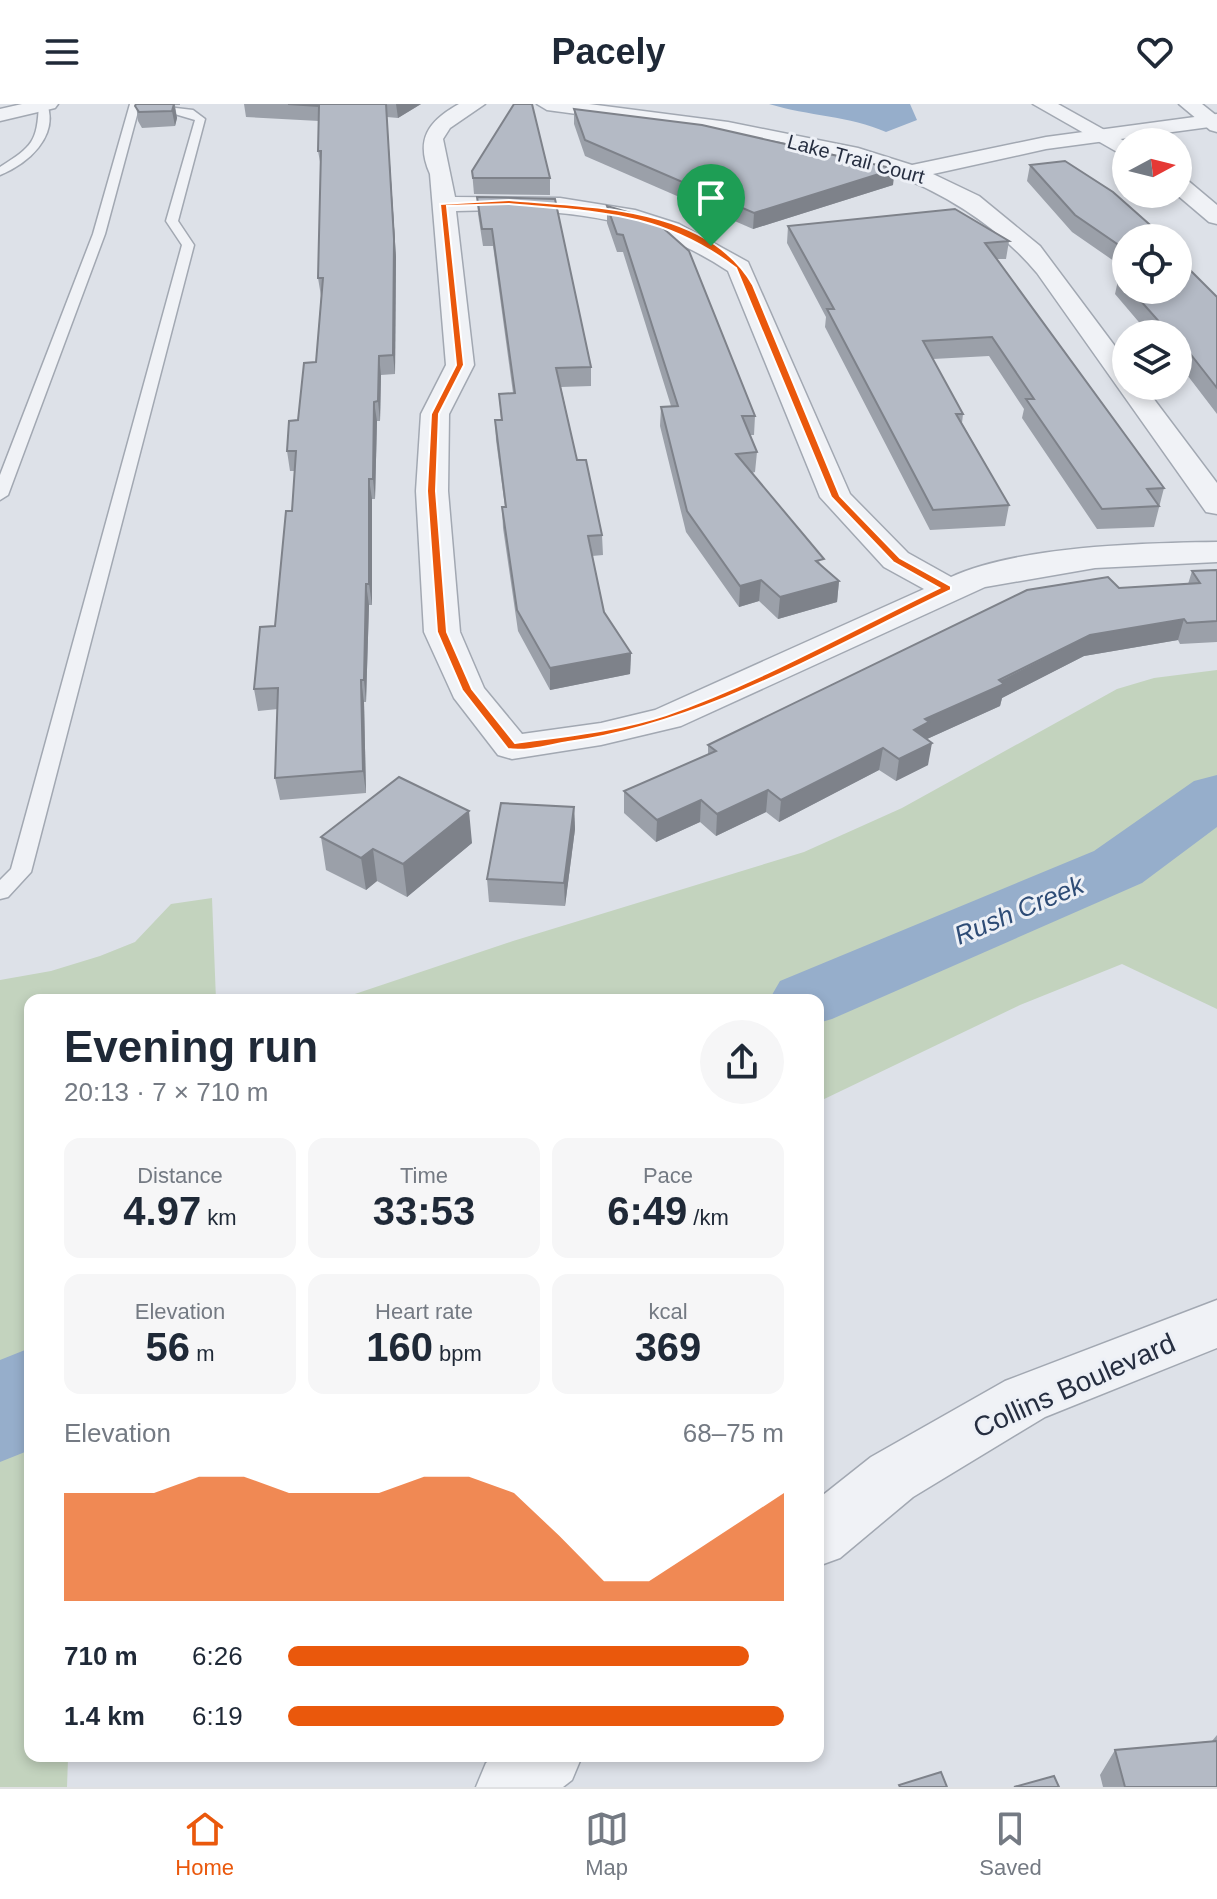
<!DOCTYPE html>
<meta charset="utf-8">
<style>
:root{--surface:#fff;--page:#f6f6f7;--text:#1f2937;--muted:#747a83;--line:#e0e1e3;--accent:#ea580c}
body{margin:0;font-family:Helvetica,sans-serif;background:var(--page);color:var(--text);height:100vh;display:flex;flex-direction:column;font-size:30px;white-space:nowrap}
*{box-sizing:border-box;margin:0}
p{font-size:26px;color:var(--muted)}
.icon{flex:none;width:44px;height:44px;fill:none;stroke:currentColor;stroke-width:2;stroke-linecap:round;stroke-linejoin:round}
.map{position:relative;flex:1;overflow:hidden}
.panel{position:absolute;left:24px;top:890px;width:800px;height:768px;display:flex;flex-direction:column;background:var(--surface);border-radius:16px;box-shadow:0 4px 12px #0003}
.panel>*{flex:none}
.needle{width:52px;rotate:83deg}
.buttons{position:absolute;left:1112px;top:24px;display:grid;gap:16px}
.buttons a{display:grid;place-items:center;width:80px;height:80px;border-radius:50%;background:var(--surface);box-shadow:0 4px 12px #0003;font-size:40px}
.pin{position:absolute;display:grid;place-items:center;width:68px;height:68px;color:#fff;margin:-82px -34px;border-radius:50% 50% 50% 0;rotate:-45deg;box-shadow:0 0 8px #0007}
.pin .icon{rotate:45deg}
.round{display:grid;place-items:center;flex:none;width:84px;height:84px;border-radius:42px;background:var(--page)}
.summary{display:flex;align-items:center;justify-content:space-between;height:136px;padding:0 40px}
h1{font-size:44px;font-weight:600;line-height:60px}
.figures{display:grid;grid-template-columns:repeat(3,1fr);gap:12px;height:136px;padding:8px 40px}
.figures div{display:grid;align-content:center;border-radius:16px;background:var(--page);text-align:center}
.figures b{font-size:40px;font-weight:600}
.figures small{font-size:22px;font-weight:400}
.figures p{font-size:22px}
.chart{height:224px;padding:16px 40px}
.chart p{display:flex;justify-content:space-between}
.chart svg{width:100%;height:144px;margin-top:8px;fill:var(--accent);opacity:.7}
ul{padding:0 40px;list-style:none;font-size:26px}
li{display:grid;grid-template-columns:128px 96px 1fr;align-items:center;height:60px}
li i{height:20px;border-radius:10px;background:var(--accent)}
header{display:flex;justify-content:space-between;align-items:center;height:104px;padding:0 40px;background:var(--surface);font-size:36px;font-weight:600}
.tab-bar{display:flex;justify-content:space-around;align-items:center;height:112px;border-top:2px solid var(--line);background:var(--surface);font-size:22px;color:var(--muted)}
.tab-bar a{display:grid;justify-items:center;gap:4px}
.tab-bar .current{color:var(--accent)}
.map>svg:first-child{display:block}
.green{fill:#c3d3be}
.water{fill:#96aecb}
.lines{fill:none;stroke-linecap:round;stroke-linejoin:round}
.river{fill:#96aecb;fill-rule:evenodd}
.service-casing{stroke:#a2a8b2;stroke-width:3}
.minor-casing{stroke:#a2a8b2;stroke-width:3}
.tertiary-casing{stroke:#a2a8b2;stroke-width:3}
.service{fill:#f0f2f6;fill-rule:evenodd}
.minor{fill:#f0f2f6;fill-rule:evenodd}
.tertiary{fill:#f0f2f6;fill-rule:evenodd}
.wall{fill:#9ba0a9}
.shaded-wall{fill:#7e828a}
.building{fill:#b4bac5;stroke:#7e828a;stroke-width:2}
.route{fill:#ea580c;stroke:#fff;stroke-width:2;fill-rule:evenodd}
.labels{text-anchor:middle;stroke-width:6;stroke-linejoin:round;paint-order:stroke}
.far-street-label{font-size:20px;fill:#262e40;stroke:#edf0f6}
.water-label{font-size:26px;font-style:italic;fill:#2e4c76;stroke:#edf0f6}
.near-street-label{font-size:28px;fill:#262e40;stroke:#edf0f6}
</style>
<header><svg class="icon" aria-label="menu" viewBox="0 0 24 24"><path d="M4 6h16M4 12h16M4 18h16"/></svg>Pacely<svg class="icon" aria-label="heart" viewBox="0 0 24 24"><path d="M12 20l-8-8c-3-5 5-10 8-4 3-6 11-1 8 4z"/></svg></header>
<div class="map">
<svg width="1217" height="1683" viewBox="0 0 1217 1683">
<rect width="100%" height="100%" fill="#dde1e8"/>
<!-- green -->
<g class="green">
<path d="M1217,566V905L1122,860L1020,901L818,998V896H337L513,837L804,748L902,704L1117,585L1154,574Z"/>
<path d="M212,794L216,896H30V1465L27,1478L30,1652H67L68,1655L67,1683H0V876L51,867L100,852L135,838L171,800Z"/>
</g>
<!-- water -->
<path class="water" d="M769,0H910L917,16L886,28C850,12 808,12 769,0Z"/>
<g class="lines">
<!-- river -->
<g class="river">
<path d="M1217,671V723L1142,779L832,915L818,919V896H769L780,877L1094,747L1194,677Z"/>
<path d="M30,1244V1346L0,1358V1256Z"/>
</g>
<!-- service casing -->
<g class="service-casing">
<g id="service">
<path d="M39,0H47C59,32 28,60 0,71V63C33,42 37,38 39,0Z"/>
<path d="M130,0H140L105,130L8,391L0,396V371L93,130Z"/>
<path d="M141,0L193,6L205,15L178,117L194,141L31,768L8,793L0,795V776L11,765L182,141L166,117L195,16Z"/>
</g>
</g>
<!-- minor casing -->
<g class="minor-casing">
<g id="minor">
<path d="M22,0H58L55,4L0,17V5Z"/>
<path d="M459,0H485L450,24L443,35L455,93L560,94L635,106L679,120L748,158L850,390L908,449L951,473C1019,442 1142,439 1217,438V458L1095,464L985,483L681,622L601,641L512,655L498,651L454,594L424,528L416,387L421,310L446,261L430,70C415,36 428,17 459,0ZM456,107C559,104 640,109 728,167L820,393L884,463L924,485L655,606L601,619L522,630L484,584L460,528L448,387L449,310L474,261Z"/>
<path d="M537,0H589L728,18L858,44L912,61L1046,33L1217,10V22L1046,45L933,70L979,92L1040,142L1126,257V282H1144L1217,379V410L1206,408L1037,169C920,30 714,30 547,6Z"/>
</g>
</g>
<!-- tertiary casing -->
<g class="tertiary-casing">
<g id="tertiary">
<path d="M1033,0H1058L1126,38V53Z"/>
<path d="M1179,0H1202L1217,12V28L1210,26Z"/>
<path d="M1178,73L1186,75L1217,101V120L1209,118L1176,90Z"/>
<path d="M1217,1196V1244L1045,1313L913,1393L840,1454L818,1462V1395L871,1353L1005,1277Z"/>
<path d="M495,1652H582L572,1676L563,1683H476L486,1659Z"/>
</g>
</g>
<!-- service -->
<use href="#service" class="service"/>
<!-- minor -->
<use href="#minor" class="minor"/>
<!-- tertiary -->
<use href="#tertiary" class="tertiary"/>
</g>
<!-- wall -->
<g class="wall">
<path d="M136,0H180V1H175L177,14L175,22L142,24L138,17Z"/>
<path d="M244,0H421L398,14L387,13L396,153L395,270L381,271L380,317H377L375,395H372V501H369L366,598H364L366,689L280,696L275,674L278,605L258,607L254,585L275,522L292,407L295,367H290L287,347L298,316L316,258L321,192L318,174L321,63L318,47L319,17L246,13Z"/>
<path d="M574,5L893,81L753,125L585,52L574,20Z"/>
<path d="M1030,61L1157,127L1156,132L1126,134V186H1178L1217,193V310L1178,259V230H1149L1115,190L1119,172L1124,164L1072,128L1027,77Z"/>
<path d="M472,67L550,74V91L474,90Z"/>
<path d="M477,93L591,263V282L561,283L577,356L602,431L603,451L592,452L604,508L631,549L630,570L550,586L518,527L503,424L502,403H505L496,336L495,316H501L499,290L513,289L493,142H483L478,110Z"/>
<path d="M607,102L755,312L754,331H750L757,348L755,368L752,369L823,463L839,477L837,498L778,515L759,497L739,503L686,428L660,322L661,303L671,302L623,148H617L607,119Z"/>
<path d="M788,122L1009,137L1006,155H997L1164,384L1154,423L1097,425L1022,314L1024,305L989,252L933,255L963,310L962,319L1009,401L1005,422L930,426L825,223L826,213L787,139Z"/>
<path d="M1217,466V538L1180,540L1178,536L1084,552L1002,594L1000,602L927,635L928,661L896,677L879,666L779,718L766,708L716,732L700,718L656,738L624,709V687L708,651V641L1119,484L1188,480L1192,467Z"/>
<path d="M574,703L575,725L565,802L489,798L487,775Z"/>
<path d="M321,733L472,739L407,793L377,777L366,786L326,766Z"/>
<path d="M1217,1631V1683H1103L1100,1671L1115,1646L1212,1637Z"/>
</g>
<!-- shaded-wall -->
<g class="shaded-wall">
<path d="M174,0L177,14L175,22L172,7Z"/>
<path d="M386,0L396,153L395,270L393,251Z"/>
<path d="M396,0H421L398,14Z"/>
<path d="M895,65L893,81L753,125L754,109Z"/>
<path d="M379,252L381,271L380,317L378,297Z"/>
<path d="M374,298L377,317L375,395L373,375Z"/>
<path d="M369,375L372,395V501L369,480Z"/>
<path d="M761,476L759,497L739,503L740,482Z"/>
<path d="M839,477L837,498L778,515L780,493Z"/>
<path d="M366,480L369,501L366,598L364,576Z"/>
<path d="M1184,515L1178,536L1084,552L1002,594L1000,602L927,635L914,626L925,615L1090,531Z"/>
<path d="M631,549L630,570L550,586V564Z"/>
<path d="M361,576L364,598L366,689L363,667Z"/>
<path d="M932,639L928,661L896,677L899,655Z"/>
<path d="M883,644L879,666L779,718L781,696Z"/>
<path d="M768,686L766,708L716,732L717,710Z"/>
<path d="M701,696L700,718L656,738L657,716Z"/>
<path d="M574,703L575,725L565,802L564,779Z"/>
<path d="M469,707L472,739L407,793L403,760Z"/>
<path d="M373,745L377,777L366,786L361,754Z"/>
</g>
<!-- building -->
<g class="building">
<path d="M136,0H174L172,7L139,8L135,2Z"/>
<path d="M288,0H386L394,135L393,251L379,252L378,297L374,298L373,375H369V480H366L364,576H361L363,667L275,674L278,584L254,585L260,523L275,522L286,407H292L296,347H287L289,317L298,316L304,259L316,258L323,174H318L321,47H318L319,2Z"/>
<path d="M514,0H532L550,74H473L472,67Z"/>
<path d="M574,5L702,21L895,65L754,109L585,36Z"/>
<path d="M1065,57L1113,88L1157,127H1151L1158,134H1126V146L1075,111L1030,61Z"/>
<path d="M477,93L555,95L591,263L556,264L577,356H586L602,431L588,432L604,508L631,549L550,564L517,506L502,403H506L495,316H502L499,290L515,289L492,125H482Z"/>
<path d="M607,102L654,116L689,147L755,312H742L757,348L736,350L824,455L816,457L839,477L780,493L761,476L740,482L687,407L661,303L678,302L623,131L617,130Z"/>
<path d="M955,105L1009,137L985,139L1164,384L1147,385L1159,402L1102,405L1026,295H1034L992,233L923,237L963,310H956L1009,401L933,406L827,205H834L788,122Z"/>
<path d="M1178,154L1217,193V284L1181,238H1178V230H1170L1131,186H1178Z"/>
<path d="M1126,160V180L1119,172Z"/>
<path d="M1217,466V517L1187,519L1184,515L1090,531L999,576L1004,580L925,615L929,618L914,626L932,639L899,655L883,644L781,696L768,686L717,710L701,696L657,716L624,687L716,647L708,641L1027,486L1108,473L1119,484L1200,479L1192,467Z"/>
<path d="M399,673L469,707L403,760L373,745L361,754L321,733Z"/>
<path d="M501,699L574,703L564,779L487,775Z"/>
<path d="M1217,1637V1683H1125L1115,1646Z"/>
<path d="M941,1668L947,1683H900L899,1681Z"/>
<path d="M1054,1672L1059,1683H1014Z"/>
</g>
<!-- route -->
<path class="route" d="M509,96C589,103 708,102 753,181L840,392L900,454L951,482V486C827,545 705,619 568,638C550,641 527,648 508,645L462,586L437,528L427,387L431,310L456,261L440,100ZM509,100C598,108 662,108 736,164L831,393L893,458L939,484C850,527 760,578 666,611C618,627 565,632 515,639L472,585L447,528L436,387L439,310L464,261L447,102Z"/>
<g class="labels">
<!-- far-street labels -->
<g class="far-street-label">
<text transform="translate(856 55) rotate(15)" y="7">Lake Trail Court</text>
</g>
<!-- water labels -->
<g class="water-label">
<text transform="translate(1019 806) rotate(-23)" y="9">Rush Creek</text>
</g>
<!-- near-street labels -->
<g class="near-street-label">
<text transform="translate(1074 1281) rotate(-24)" y="10">Collins Boulevard</text>
</g>
</g>
</svg>
<div class="buttons">
<a><svg class="needle" viewBox="-14 -14 28 28"><path d="M0-13l5 13h-10z" fill="#e53935"/><path d="M0 13l5-13h-10z" fill="#747a83"/></svg></a>
<a><svg class="icon" aria-label="locate" viewBox="0 0 24 24"><circle cx="12" cy="12" r="6"/><path d="M12 2v4M12 18v4M2 12h4M18 12h4"/></svg></a>
<a><svg class="icon" aria-label="layers" viewBox="0 0 24 24"><path d="M12 4l9 5-9 5-9-5zM3 14l9 5 9-5"/></svg></a>
</div>
<div class="pin" style="left:711px;top:142px;background:#1e9e55"><svg class="icon" aria-label="arrive" viewBox="0 0 24 24"><path d="M6 21V4h12l-3 4 3 4H6"/></svg></div>
<section class="panel">
<div class="summary"><div><h1>Evening run</h1><p>20:13 · 7 × 710 m</p></div><a class="round"><svg class="icon" aria-label="share" viewBox="0 0 24 24"><path d="M12 15V3M7 8l5-5 5 5M5 13v7h14v-7"/></svg></a></div>
<div class="figures">
<div><p>Distance</p><b>4.97<small> km</small></b></div>
<div><p>Time</p><b>33:53</b></div>
<div><p>Pace</p><b>6:49<small> /km</small></b></div>
</div>
<div class="figures">
<div><p>Elevation</p><b>56<small> m</small></b></div>
<div><p>Heart rate</p><b>160<small> bpm</small></b></div>
<div><p>kcal</p><b>369</b></div>
</div>
<div class="chart"><p><span>Elevation</span>68–75 m</p>
<svg viewBox="0 0 160 44" preserveAspectRatio="none"><path d="M0 44V11L10 11L20 11L30 6L40 6L50 11L60 11L70 11L80 6L90 6L100 11L110 24L120 38L130 38L140 29L150 20L160 11V44z"/></svg>
</div>
<ul>
<li><b>710 m</b>6:26<i style="width:93%"></i></li>
<li><b>1.4 km</b>6:19<i style="width:100%"></i></li>
</ul>
</section>
</div>
<nav class="tab-bar">
<a class="current"><svg class="icon" aria-label="home" viewBox="0 0 24 24"><path d="M3 11l9-7 9 7M6 9v11h12V9"/></svg>Home</a>
<a><svg class="icon" aria-label="map" viewBox="0 0 24 24"><path d="M3 6l6-2 6 2 6-2v14l-6 2-6-2-6 2zM9 4v14M15 6v14"/></svg>Map</a>
<a><svg class="icon" aria-label="saved" viewBox="0 0 24 24"><path d="M7 4h10v16l-5-4-5 4z"/></svg>Saved</a>
</nav>
